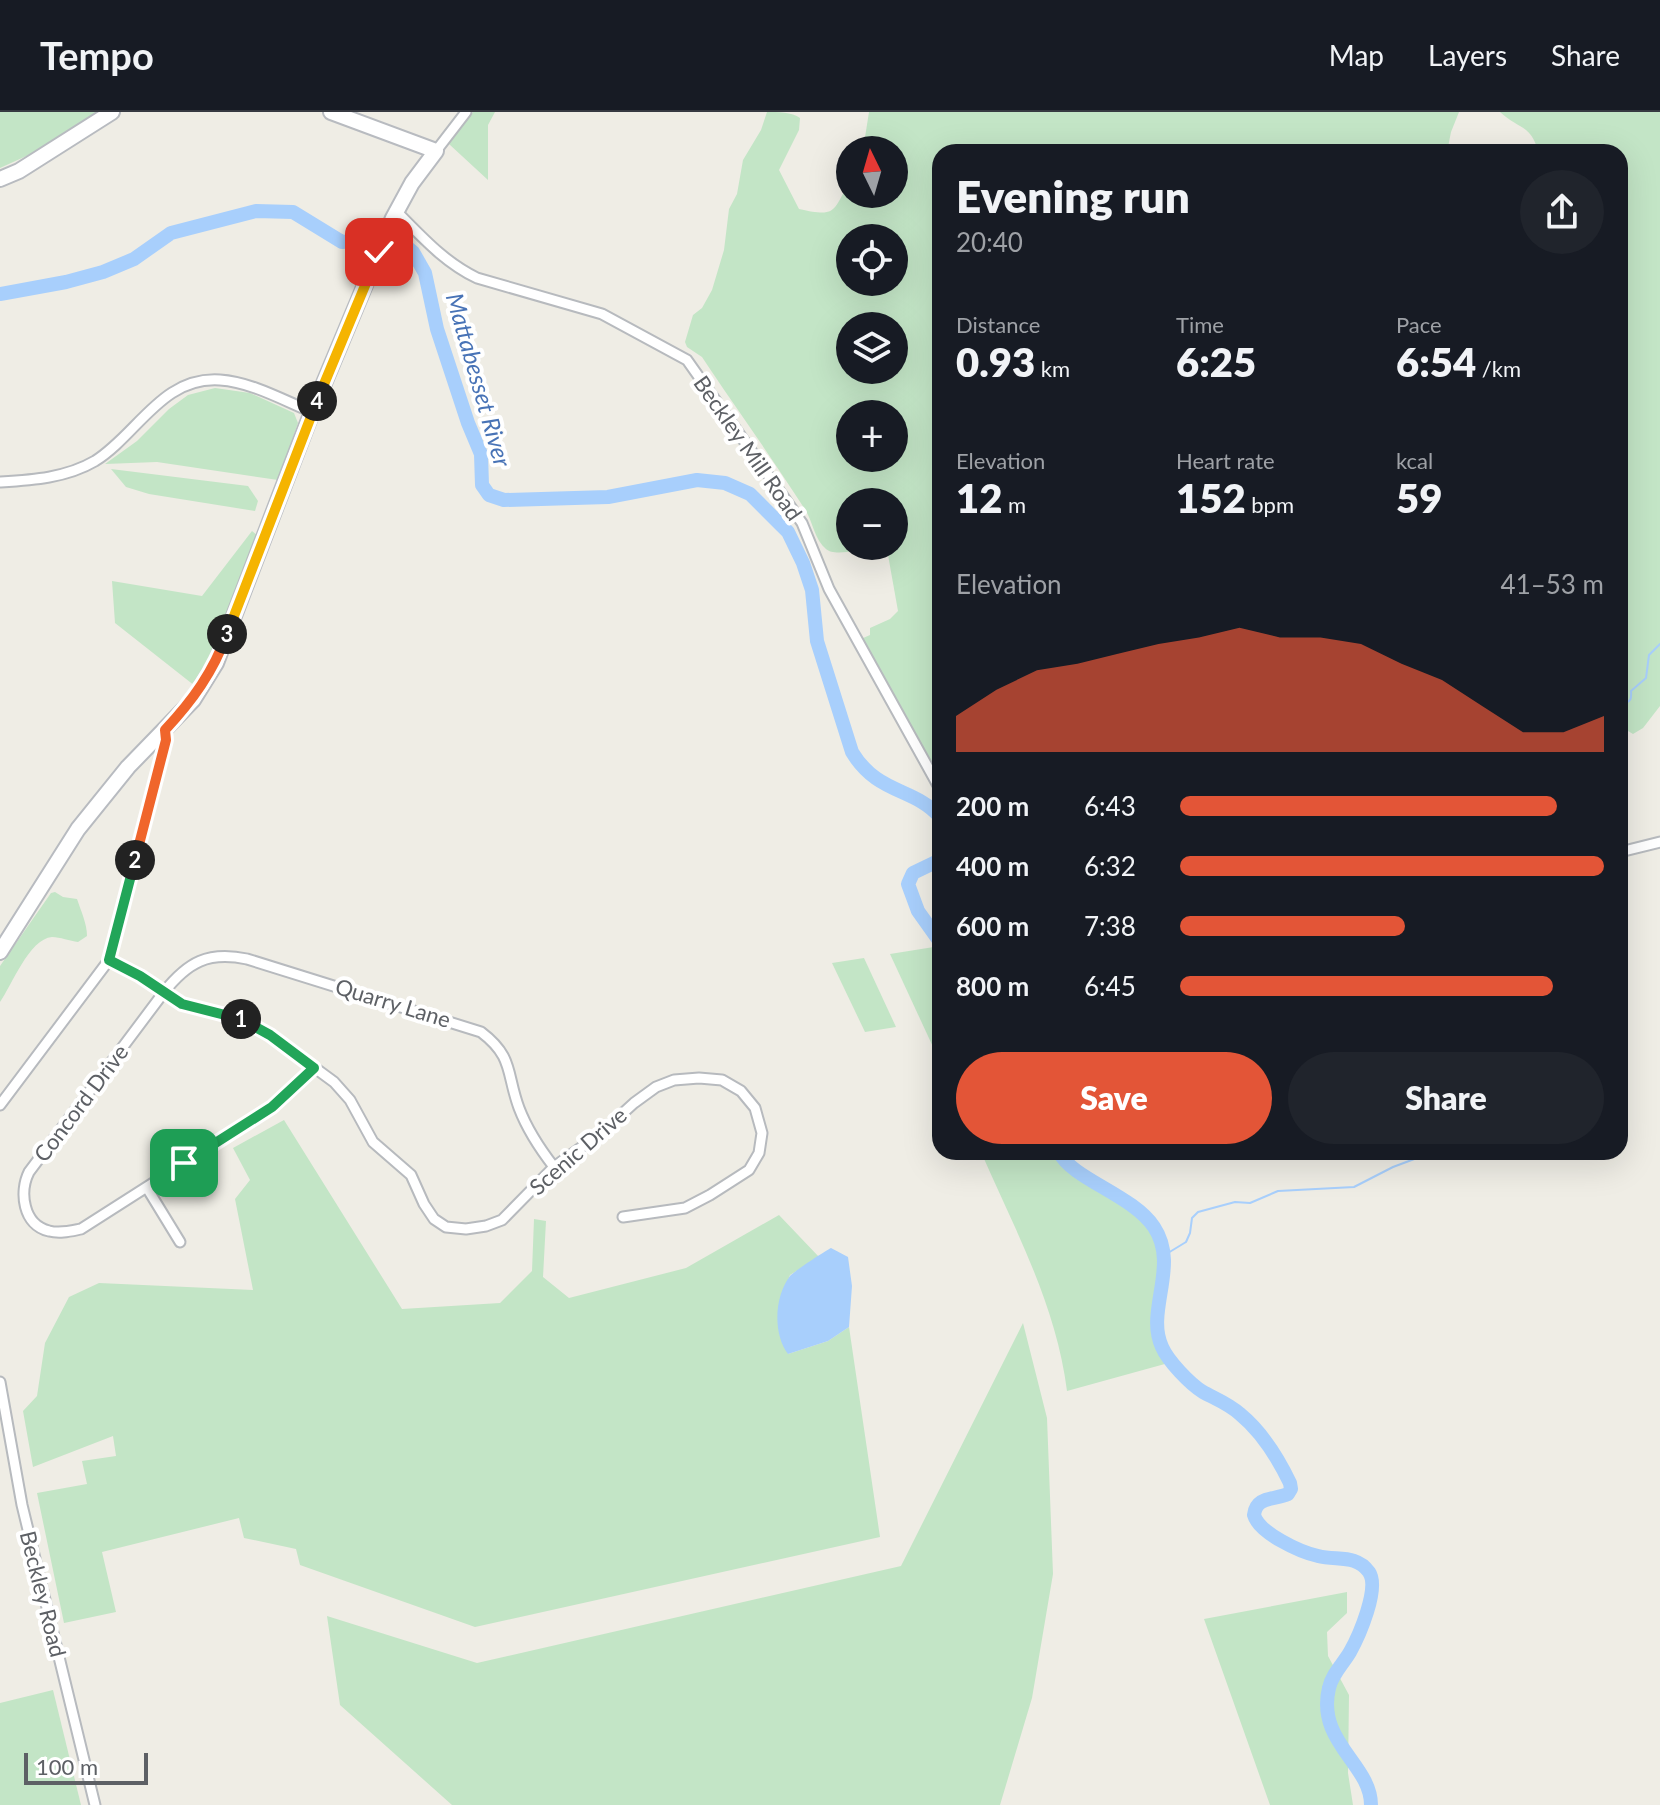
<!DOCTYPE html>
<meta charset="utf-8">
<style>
:root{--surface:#171b24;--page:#20242c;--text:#f1f3f6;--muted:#9ea1a6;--line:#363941;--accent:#e35537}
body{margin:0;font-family:Lato,sans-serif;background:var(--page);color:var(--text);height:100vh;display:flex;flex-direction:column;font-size:30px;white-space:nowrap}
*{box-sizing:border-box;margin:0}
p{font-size:26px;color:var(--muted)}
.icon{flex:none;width:44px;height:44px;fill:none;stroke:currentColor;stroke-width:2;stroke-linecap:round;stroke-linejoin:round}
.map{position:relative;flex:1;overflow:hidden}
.sheet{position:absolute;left:932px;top:32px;width:696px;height:1016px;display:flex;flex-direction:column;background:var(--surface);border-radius:24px;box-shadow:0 8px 32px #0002}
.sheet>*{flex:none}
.needle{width:52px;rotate:355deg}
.fabs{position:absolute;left:836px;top:24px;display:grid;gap:16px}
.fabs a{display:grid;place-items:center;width:72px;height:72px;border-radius:50%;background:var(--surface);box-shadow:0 8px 32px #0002;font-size:40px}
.scale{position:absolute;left:24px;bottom:20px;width:124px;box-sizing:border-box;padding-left:8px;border:4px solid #5d6065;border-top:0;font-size:22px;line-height:28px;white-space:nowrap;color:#5d6065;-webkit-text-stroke:6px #fff;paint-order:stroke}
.pin{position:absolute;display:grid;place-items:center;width:68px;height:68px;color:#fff;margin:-34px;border-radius:16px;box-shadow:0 4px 12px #0006}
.km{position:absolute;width:40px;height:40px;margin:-20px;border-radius:50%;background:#222;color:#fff;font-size:22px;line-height:40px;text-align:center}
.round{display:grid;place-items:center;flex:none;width:84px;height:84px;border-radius:42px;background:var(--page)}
.summary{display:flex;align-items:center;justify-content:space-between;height:136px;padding:0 24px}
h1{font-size:44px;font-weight:800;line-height:60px}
.stats{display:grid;grid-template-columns:repeat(3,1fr);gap:12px;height:136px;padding:8px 24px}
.stats div{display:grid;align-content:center}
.stats b{font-size:40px;font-weight:800}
.stats small{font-size:22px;font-weight:400}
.stats p{font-size:22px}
.chart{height:224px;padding:16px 24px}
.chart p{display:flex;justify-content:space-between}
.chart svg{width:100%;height:144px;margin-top:8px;fill:var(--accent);opacity:.7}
.primary-button{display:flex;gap:16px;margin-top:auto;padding:16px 24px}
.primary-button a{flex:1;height:92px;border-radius:48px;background:var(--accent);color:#fff;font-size:32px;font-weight:800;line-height:92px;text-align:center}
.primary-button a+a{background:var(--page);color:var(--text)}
ul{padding:0 24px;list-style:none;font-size:26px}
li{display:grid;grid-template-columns:128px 96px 1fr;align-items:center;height:60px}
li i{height:20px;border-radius:10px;background:var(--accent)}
header{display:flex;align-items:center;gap:48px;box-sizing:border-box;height:112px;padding:0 40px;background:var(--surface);border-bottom:2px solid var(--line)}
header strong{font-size:38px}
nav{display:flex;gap:44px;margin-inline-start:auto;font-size:28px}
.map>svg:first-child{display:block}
.green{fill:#c3e5c6;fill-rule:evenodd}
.water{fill:#a8cffc}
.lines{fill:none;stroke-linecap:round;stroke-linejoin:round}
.stream{stroke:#a8cffc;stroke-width:2}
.river{stroke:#a8cffc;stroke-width:14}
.street-casing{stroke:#b7babe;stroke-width:13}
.secondary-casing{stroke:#b8bbc0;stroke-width:18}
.street{stroke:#fff;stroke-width:9}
.secondary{stroke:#fff;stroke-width:14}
.split-1-casing{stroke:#fff;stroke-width:16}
.split-2-casing{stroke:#fff;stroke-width:16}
.split-3-casing{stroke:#fff;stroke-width:16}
.split-4-casing{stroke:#fff;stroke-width:16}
.split-5-casing{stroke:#fff;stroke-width:16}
.split-1{stroke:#22a559;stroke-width:10}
.split-2{stroke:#22a559;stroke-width:10}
.split-3{stroke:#f0652b;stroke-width:10}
.split-4{stroke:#f5b400;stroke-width:10}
.split-5{stroke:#f5b400;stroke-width:10}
.labels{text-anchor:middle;stroke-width:8;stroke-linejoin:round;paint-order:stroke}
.street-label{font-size:22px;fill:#5d6065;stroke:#fff}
.water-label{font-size:24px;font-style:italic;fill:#4873b6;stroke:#fff}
</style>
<header>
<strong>Tempo</strong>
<nav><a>Map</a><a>Layers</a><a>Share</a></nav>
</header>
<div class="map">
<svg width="1660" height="1693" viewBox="0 0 1660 1693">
<rect width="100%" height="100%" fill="#efede5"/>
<!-- green -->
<g class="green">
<path d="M0,0H96L44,36L0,56Z"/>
<path d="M473,0H495L488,13V68L449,32Z"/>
<path d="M767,0C778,0 792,0 800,6L799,18L779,58L799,97C839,106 832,98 850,70V82H894V38H863L869,0H1459L1451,20L1447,40H940V667L861,527L870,523V516L890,507L898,499L888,443L881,434H894V390H850V434H867C859,439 833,444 826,437C815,428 813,411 806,399C776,352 743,306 712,260L702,245L687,235L685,230L693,203L702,196L712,178L724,138L729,97L737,82L743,48L761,18ZM850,126H894V170H850ZM850,214H894V258H850ZM850,302H894V346H850Z"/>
<path d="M1500,0H1660V594L1643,616L1633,622L1623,616L1620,607V40H1538C1532,13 1518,17 1500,0Z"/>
<path d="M215,276L250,281L294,301L298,311L278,368L157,350L105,352L137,329L169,297L188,283Z"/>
<path d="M111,357L248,374L258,389L255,399L149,382L126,375Z"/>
<path d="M252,419L258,424L208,549L195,574L115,511L112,469L202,484Z"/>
<path d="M55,780L63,785L77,787C81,799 87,812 87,824L78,830C70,829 60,825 52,825C29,827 12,873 0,890V854L51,781Z"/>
<path d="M940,834V950L890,842Z"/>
<path d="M864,846L896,915L865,920L832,851Z"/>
<path d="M284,1008L402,1197L500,1191L532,1159L534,1107L546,1109L543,1165L569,1186L686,1156L779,1103L819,1145L790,1163L780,1189L788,1242L828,1229L849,1215L880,1425L475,1515L300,1453L296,1437L244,1426L239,1406L102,1440L116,1500L64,1511L37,1381L87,1372L82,1349L116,1344L113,1324L33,1355L23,1299L37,1284L45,1231L69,1185L99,1171L253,1178L235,1087L250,1068L233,1036Z"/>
<path d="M981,1040H1059C1073,1070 1139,1083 1157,1120C1178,1163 1140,1213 1172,1250L1067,1279C1056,1192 1015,1118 981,1040Z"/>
<path d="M1023,1211L1047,1306L1053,1462L1032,1586L1000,1693H452L340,1593L327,1504L477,1551L901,1454Z"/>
<path d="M1347,1480V1501L1327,1520L1328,1544L1349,1583L1348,1661L1353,1693H1270L1204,1507Z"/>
<path d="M53,1578L81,1693H0V1591Z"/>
</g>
<!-- water -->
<path class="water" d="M831,1136L848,1145L852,1174L849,1215L828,1229L788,1242C773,1222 774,1185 790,1164C793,1160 825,1139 831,1136Z"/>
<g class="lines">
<!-- stream -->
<g class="stream">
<path d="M1620,595C1628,588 1632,592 1631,579L1646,566L1649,543L1660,532"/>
<path d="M1163,1144L1186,1130L1190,1121L1192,1106L1198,1100L1235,1090L1250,1091L1278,1079L1354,1075L1393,1055L1433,1040"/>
</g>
<!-- river -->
<g class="river">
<path d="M0,182L66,170L103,160L134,147L171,121L256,99L293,100L342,130L382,127L400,129L413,140L425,161L437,217L468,311L481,342L482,373L489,383L504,388L608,385L697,368L725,371L750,382L788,420L803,451L812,478L817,529L852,640C878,683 914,675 940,705"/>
<path d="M940,748L913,761L908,772L918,799L940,830"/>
<path d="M1059,1040C1072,1067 1133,1083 1154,1115C1180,1154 1145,1199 1162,1235C1168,1249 1190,1272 1203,1280C1216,1287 1229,1292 1240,1302C1262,1320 1278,1346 1290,1371L1291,1377L1288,1382C1274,1388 1256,1384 1254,1403C1259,1421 1300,1440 1318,1444C1337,1449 1356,1442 1369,1460C1380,1476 1359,1524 1350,1540C1343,1552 1332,1562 1329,1576C1316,1630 1371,1652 1371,1693"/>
</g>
<!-- street casing -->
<g class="street-casing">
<g id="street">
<path d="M436,39L466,0"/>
<path d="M396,99C422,125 444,150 477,166L602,202L687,248L802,411L829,477L940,677"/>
<path d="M0,370C32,368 66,366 95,349C138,322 162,264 220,268C251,270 283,288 312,300"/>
<path d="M1620,740L1660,730"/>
<path d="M109,848L140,864L182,892L239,906L270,923L334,970L350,988L373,1030L411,1063L424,1092L434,1107L446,1115L466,1117L486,1114L502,1108L554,1055L600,1022L634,991L656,975L674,968L699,966L722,968L741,979L755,996L762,1021L759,1041L749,1058L710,1083L685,1096L623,1105"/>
<path d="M314,956L272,995L81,1117C71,1119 60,1122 49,1119C23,1113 19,1080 29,1060L164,880C188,850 208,839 247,847L481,920C514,945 506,961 519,996C527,1017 540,1037 554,1055"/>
<path d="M0,993L109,848L166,628L165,618"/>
<path d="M147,1076L180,1130"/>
<path d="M0,1270L22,1393L95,1693"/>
</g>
</g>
<!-- secondary casing -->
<g class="secondary-casing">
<g id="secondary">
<path d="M0,67L19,59L112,0"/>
<path d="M0,840L78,717L128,655L193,588L216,551L312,300L393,106L412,71L436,39L331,0"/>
</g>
</g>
<!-- street -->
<use href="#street" class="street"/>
<!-- secondary -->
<use href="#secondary" class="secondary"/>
</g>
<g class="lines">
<!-- split-1 casing -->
<g class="split-1-casing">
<path id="split-1" d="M184,1051L272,995L314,956L270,923L241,907"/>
</g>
<!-- split-2 casing -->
<g class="split-2-casing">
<path id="split-2" d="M135,748L109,848L140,864L182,892L241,907"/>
</g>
<!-- split-3 casing -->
<g class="split-3-casing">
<path id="split-3" d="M135,748L166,628L165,618C193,588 213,560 227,522"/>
</g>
<!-- split-4 casing -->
<g class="split-4-casing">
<path id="split-4" d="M227,522L317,289"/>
</g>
<!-- split-5 casing -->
<g class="split-5-casing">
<path id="split-5" d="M317,289L379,140"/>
</g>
<!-- split-1 -->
<use href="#split-1" class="split-1"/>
<!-- split-2 -->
<use href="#split-2" class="split-2"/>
<!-- split-3 -->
<use href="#split-3" class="split-3"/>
<!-- split-4 -->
<use href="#split-4" class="split-4"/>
<!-- split-5 -->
<use href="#split-5" class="split-5"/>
</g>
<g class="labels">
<!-- street labels -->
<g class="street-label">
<text transform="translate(748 336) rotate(55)" y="8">Beckley Mill Road</text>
<text transform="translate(393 891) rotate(17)" y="8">Quarry Lane</text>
<text transform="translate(81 991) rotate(-53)" y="8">Concord Drive</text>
<text transform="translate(578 1039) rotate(-41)" y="8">Scenic Drive</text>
<text transform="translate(43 1482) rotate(76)" y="8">Beckley Road</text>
</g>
<!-- water labels -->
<g class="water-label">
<text transform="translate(478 268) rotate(74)" y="8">Mattabesset River</text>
</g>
</g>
</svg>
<div class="fabs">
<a><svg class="needle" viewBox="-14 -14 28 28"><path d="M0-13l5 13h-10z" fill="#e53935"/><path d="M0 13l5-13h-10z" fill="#9ea1a6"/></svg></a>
<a><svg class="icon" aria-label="locate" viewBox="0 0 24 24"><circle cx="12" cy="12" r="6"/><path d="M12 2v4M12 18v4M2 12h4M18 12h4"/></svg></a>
<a><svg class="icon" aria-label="layers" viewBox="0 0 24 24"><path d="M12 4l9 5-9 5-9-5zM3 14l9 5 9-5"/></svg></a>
<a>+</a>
<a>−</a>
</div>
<div class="scale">100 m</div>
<div class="pin" style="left:184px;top:1051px;background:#1e9e55"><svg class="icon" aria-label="arrive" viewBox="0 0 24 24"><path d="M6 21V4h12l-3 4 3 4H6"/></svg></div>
<div class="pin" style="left:379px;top:140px;background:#d93025"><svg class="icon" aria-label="check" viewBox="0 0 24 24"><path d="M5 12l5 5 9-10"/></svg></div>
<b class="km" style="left:241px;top:907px">1</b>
<b class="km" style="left:135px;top:748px">2</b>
<b class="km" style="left:227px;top:522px">3</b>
<b class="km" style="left:317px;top:289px">4</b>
<section class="sheet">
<div class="summary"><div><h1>Evening run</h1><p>20:40</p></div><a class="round"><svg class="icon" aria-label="share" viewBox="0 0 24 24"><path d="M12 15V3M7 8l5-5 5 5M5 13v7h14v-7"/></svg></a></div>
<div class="stats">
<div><p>Distance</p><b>0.93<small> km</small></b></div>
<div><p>Time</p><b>6:25</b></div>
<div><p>Pace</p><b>6:54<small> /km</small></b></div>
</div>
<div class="stats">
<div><p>Elevation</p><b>12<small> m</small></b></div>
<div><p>Heart rate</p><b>152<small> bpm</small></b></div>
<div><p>kcal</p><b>59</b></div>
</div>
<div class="chart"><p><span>Elevation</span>41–53 m</p>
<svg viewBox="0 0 160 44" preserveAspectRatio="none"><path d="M0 44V33L10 25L20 19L30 17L40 14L50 11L60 9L70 6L80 9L90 9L100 11L110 17L120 22L130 30L140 38L150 38L160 33V44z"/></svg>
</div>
<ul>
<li><b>200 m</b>6:43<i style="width:89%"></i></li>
<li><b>400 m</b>6:32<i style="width:100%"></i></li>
<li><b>600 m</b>7:38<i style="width:53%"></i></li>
<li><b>800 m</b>6:45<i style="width:88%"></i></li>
</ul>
<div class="primary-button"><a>Save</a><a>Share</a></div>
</section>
</div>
